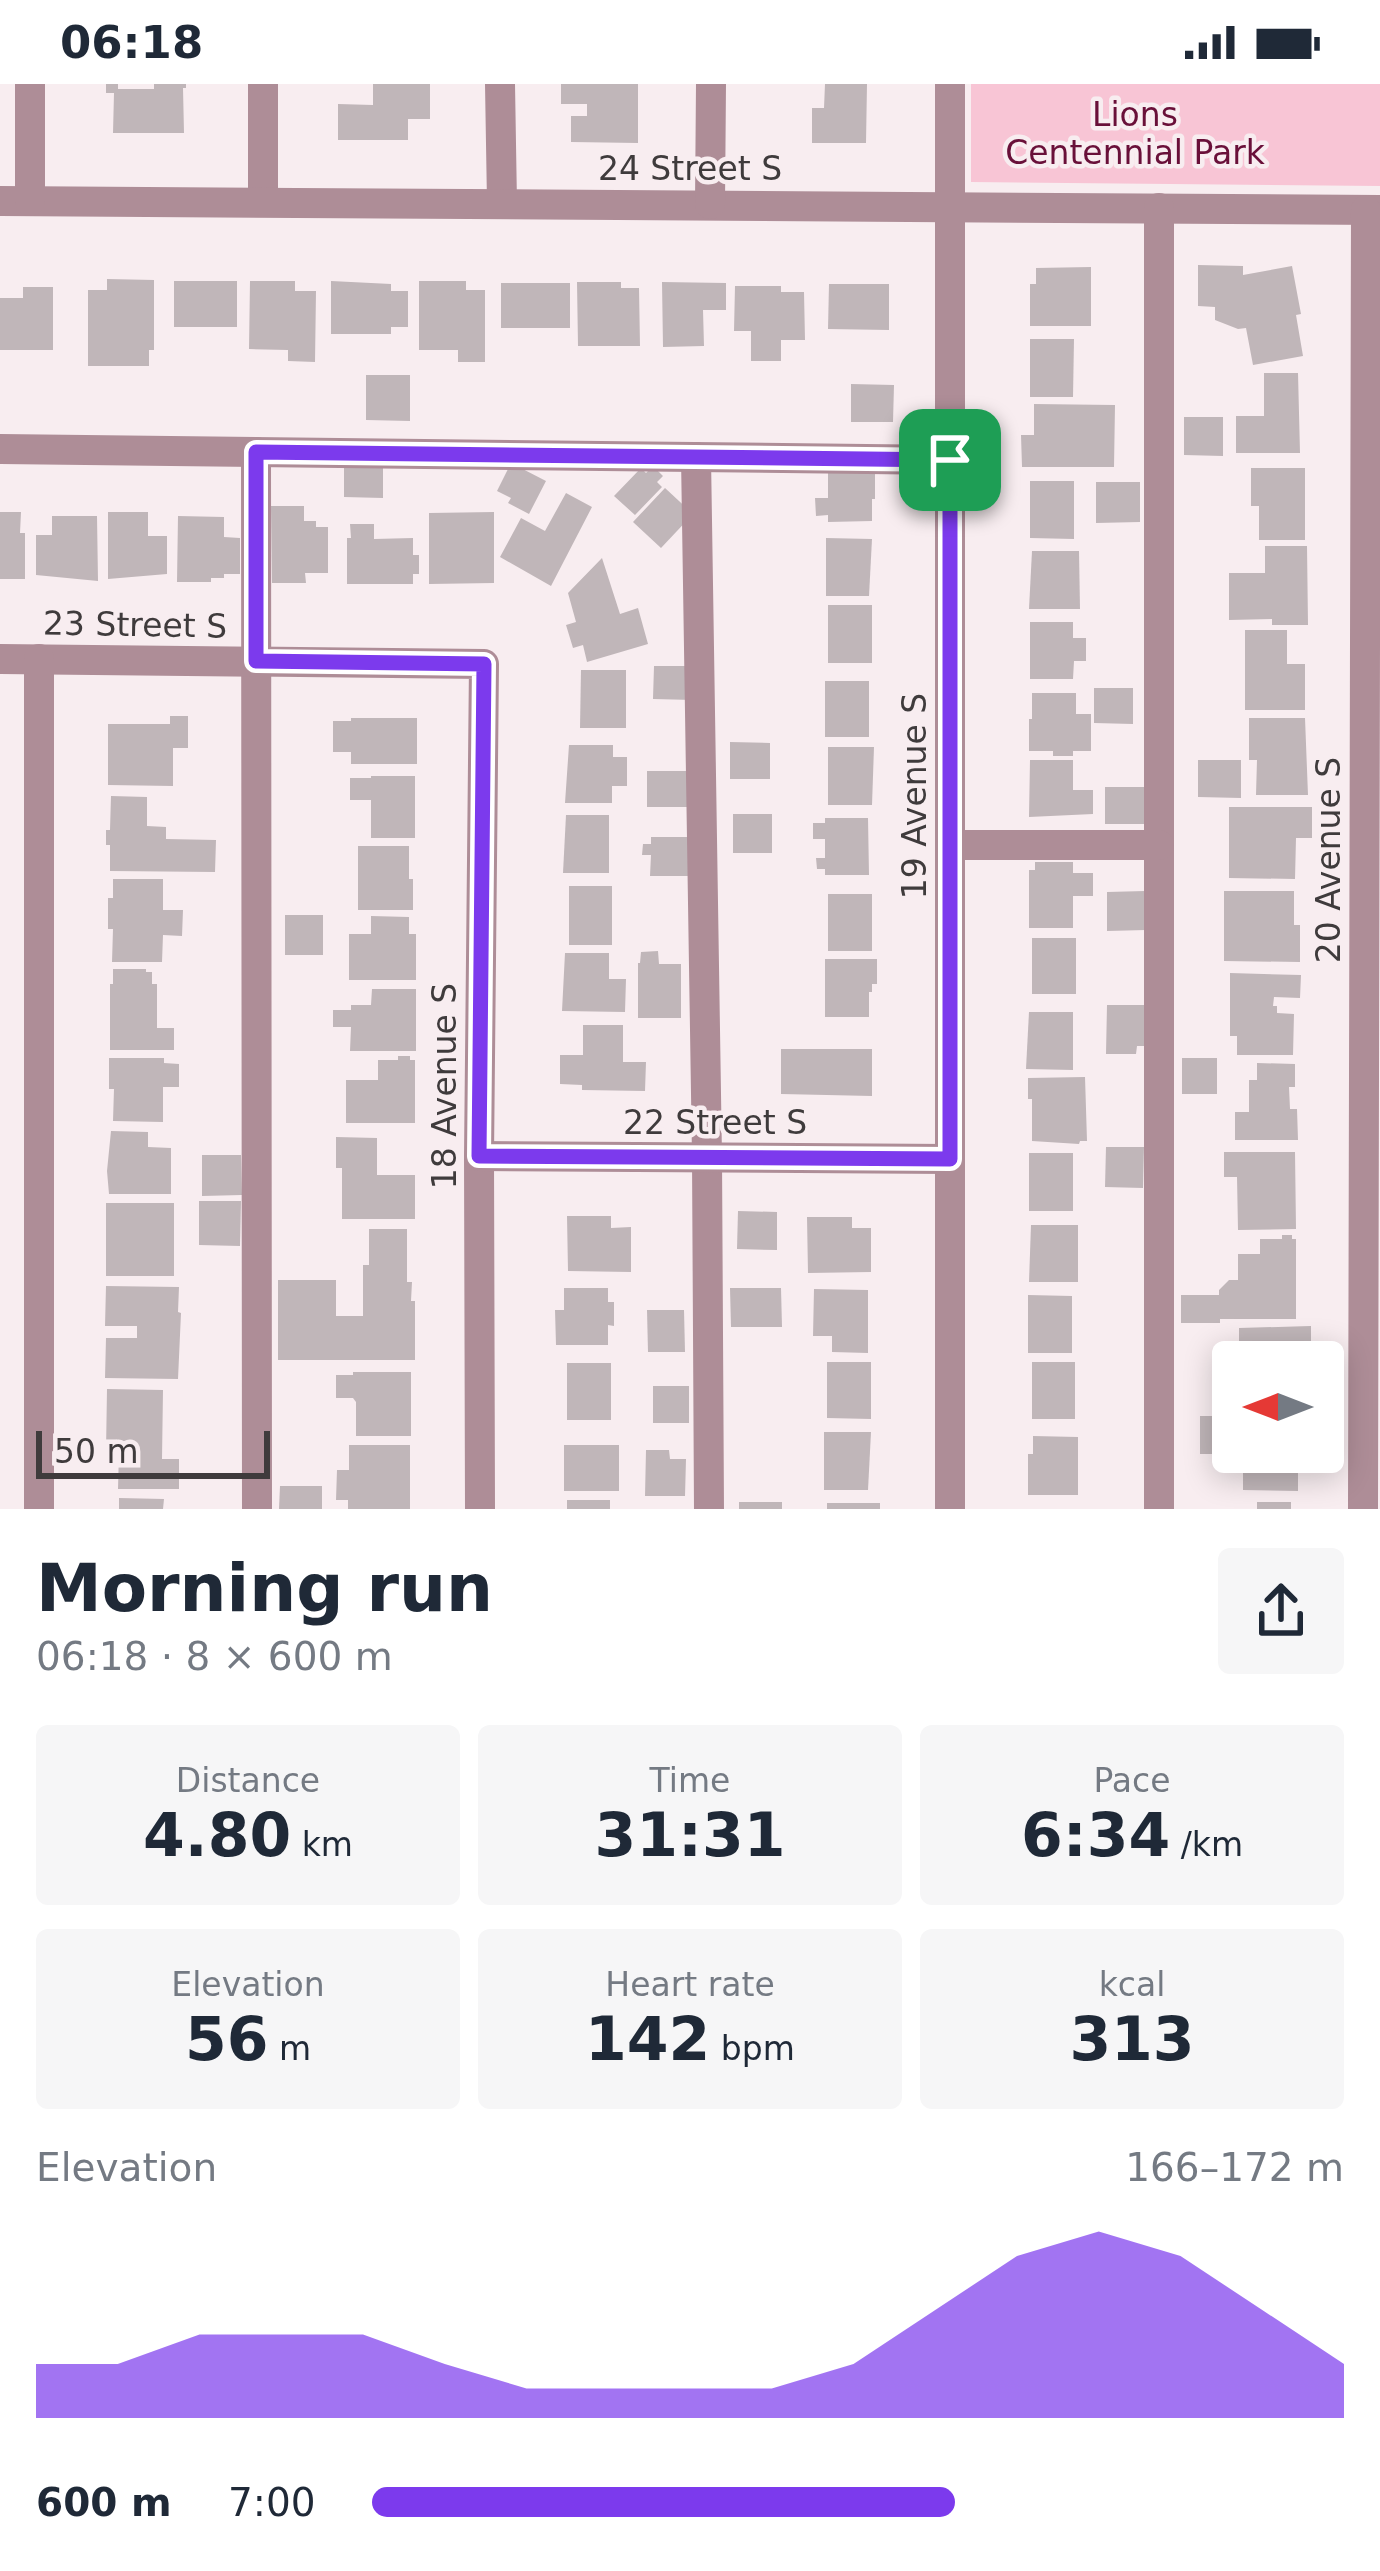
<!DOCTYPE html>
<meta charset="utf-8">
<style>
:root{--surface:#fff;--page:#f6f6f7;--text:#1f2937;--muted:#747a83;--accent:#7c3aed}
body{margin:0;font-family:"DejaVu Sans",sans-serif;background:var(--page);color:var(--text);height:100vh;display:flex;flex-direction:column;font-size:45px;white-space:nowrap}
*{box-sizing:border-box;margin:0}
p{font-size:39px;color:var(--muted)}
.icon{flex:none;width:66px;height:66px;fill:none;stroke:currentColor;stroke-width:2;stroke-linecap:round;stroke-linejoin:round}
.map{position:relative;height:1425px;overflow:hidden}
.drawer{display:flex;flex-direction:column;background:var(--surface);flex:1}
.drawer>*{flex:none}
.needle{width:78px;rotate:270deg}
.tools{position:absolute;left:1212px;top:1257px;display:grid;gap:24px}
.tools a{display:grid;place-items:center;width:132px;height:132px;border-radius:12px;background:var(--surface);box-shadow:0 6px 30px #0003;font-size:60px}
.scale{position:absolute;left:36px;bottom:30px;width:234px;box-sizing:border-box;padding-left:12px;border:6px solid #3f3b3c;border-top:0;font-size:33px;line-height:42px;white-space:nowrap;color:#3f3b3c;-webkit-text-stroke:9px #f8edf0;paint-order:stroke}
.pin{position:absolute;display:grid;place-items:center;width:102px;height:102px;color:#fff;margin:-51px;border-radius:24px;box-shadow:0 6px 18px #0006}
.round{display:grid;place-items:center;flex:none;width:126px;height:126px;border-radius:12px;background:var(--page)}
.summary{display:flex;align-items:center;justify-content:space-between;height:204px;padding:0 36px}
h1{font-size:66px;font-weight:700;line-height:90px}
.metrics{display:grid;grid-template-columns:repeat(3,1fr);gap:18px;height:204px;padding:12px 36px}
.metrics div{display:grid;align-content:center;border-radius:12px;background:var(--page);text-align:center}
.metrics b{font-size:60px;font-weight:700}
.metrics small{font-size:33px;font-weight:400}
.metrics p{font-size:33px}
.chart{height:336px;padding:24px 36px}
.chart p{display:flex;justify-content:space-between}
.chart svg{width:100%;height:216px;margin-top:12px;fill:var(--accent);opacity:.7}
ul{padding:0 36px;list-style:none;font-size:39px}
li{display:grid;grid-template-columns:192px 144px 1fr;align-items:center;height:90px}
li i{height:30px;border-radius:15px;background:var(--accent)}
.status{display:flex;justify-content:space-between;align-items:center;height:84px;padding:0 60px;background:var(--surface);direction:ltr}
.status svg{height:33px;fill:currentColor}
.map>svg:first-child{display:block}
.green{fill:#f8c5d5}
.building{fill:#c0b6b9}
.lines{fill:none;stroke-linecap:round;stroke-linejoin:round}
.minor{stroke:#ae8d97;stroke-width:30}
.route-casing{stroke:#fff;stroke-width:24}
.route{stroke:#7c3aed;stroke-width:15}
.labels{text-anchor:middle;stroke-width:9;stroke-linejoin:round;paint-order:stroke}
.park-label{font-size:33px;fill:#691039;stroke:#f8edf0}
.street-label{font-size:33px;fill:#3f3b3c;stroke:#f8edf0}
</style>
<div class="status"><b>06:18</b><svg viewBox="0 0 49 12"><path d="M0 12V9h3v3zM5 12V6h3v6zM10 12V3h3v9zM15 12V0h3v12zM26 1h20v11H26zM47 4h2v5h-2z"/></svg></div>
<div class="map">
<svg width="1380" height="1425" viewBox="0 0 1380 1425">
<rect width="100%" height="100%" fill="#f8edf0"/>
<!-- green -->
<path class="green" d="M971,0H1380V102L971,98Z"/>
<!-- building -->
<g class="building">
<path d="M106,0H118V5H154V0H186V4H183L184,49H113L114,9H106Z"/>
<path d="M373,0H430V35H408V56H338V20L373,21Z"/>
<path d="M561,0H638V59L571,58V32H587V20H561Z"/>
<path d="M825,0H867L866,59H812V24H824Z"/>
<path d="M1198,181L1243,182V191L1292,182L1301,230L1296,231L1303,272L1253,281L1246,244L1238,245L1215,236V223L1198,222Z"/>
<path d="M1091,183V242H1030V200H1036V184Z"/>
<path d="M107,195L154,196V266H149V282H88V206H107Z"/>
<rect x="174" y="197" width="63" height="46"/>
<path d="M250,197H295V207H316L315,278L288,277V266L249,265Z"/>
<path d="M331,197L391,200V207H408V243H391V250H331Z"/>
<path d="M419,197H466V206H485V278H458V266H419Z"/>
<path d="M577,198H621V204H639L640,262H578Z"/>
<path d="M662,198L726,199V226H703L704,262L663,263Z"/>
<rect x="501" y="199" width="69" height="45"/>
<path d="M829,200H889V246L828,245Z"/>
<path d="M735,202H781V208H804L805,256H781V277H751V247H734Z"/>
<path d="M23,203H53V266H0V214H23Z"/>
<path d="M1030,255H1074L1073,313H1030Z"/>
<path d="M1264,289H1298L1300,369H1236V332H1264Z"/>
<path d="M366,291H410V337L366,336Z"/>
<path d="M851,300L894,301L893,338H851Z"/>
<path d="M1034,320L1115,321L1114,383H1022L1021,351H1034Z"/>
<path d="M1184,333H1223V372L1184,371Z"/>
<path d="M344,375L383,376V414L344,413Z"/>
<path d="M875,378V415H872V437L828,438V431L816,432L815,414H828V379Z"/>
<path d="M511,379L546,397L529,430L508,419L511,414L497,407Z"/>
<path d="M653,382L663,392L657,398L662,403L635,431L614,412L641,384L646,389Z"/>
<path d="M1251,384H1305V456H1259V422H1251Z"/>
<path d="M1030,397H1074V455L1030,454Z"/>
<path d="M1096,398H1140V438L1096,439Z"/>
<path d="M665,404L693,430L661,464L633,438Z"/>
<path d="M566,409L592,423L551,502L500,473L521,434L545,447Z"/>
<path d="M271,422H304V437H316V443H328V489H305L306,499H272Z"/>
<path d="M0,428H21L20,449H25V495H0Z"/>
<path d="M108,428H148V452H167V490L108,495Z"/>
<path d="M494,428V499L429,500V429Z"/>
<path d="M52,432H97L98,497L36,491V451H52Z"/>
<path d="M178,432L224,433V453L240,454V490H224V494H211V498H177Z"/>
<path d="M350,440H374V455L413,454V471H419V490H413V500H347V454H351Z"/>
<path d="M826,454L872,455L869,512H826Z"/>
<path d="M1265,462H1307L1308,541H1272V535L1229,536V489H1265Z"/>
<path d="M1032,467H1079L1080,525H1029Z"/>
<path d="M602,474L620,530L638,524L648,560L587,578L583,561L573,564L566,541L576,538L568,509Z"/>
<rect x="828" y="521" width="44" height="58"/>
<path d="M1030,538H1073V554H1086V577H1074L1073,595H1030Z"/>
<path d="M1245,546H1287V580H1305V626H1245Z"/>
<path d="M654,582H693V616L653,615Z"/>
<path d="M581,586H626V644H580Z"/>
<rect x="825" y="597" width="44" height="56"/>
<path d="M1094,604H1133V640L1094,639Z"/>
<path d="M1032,609H1076V630H1091V667H1073V672H1053V667H1029V635H1032Z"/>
<path d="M170,632H188V664H173V702L108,701V640H170Z"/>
<path d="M351,634H417V680H351V668H333V637H351Z"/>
<path d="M1249,634H1305L1308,711H1256L1257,676H1249Z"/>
<path d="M730,658L770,659V695H730Z"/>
<path d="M569,661H613V673H627V702H612V719H565Z"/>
<path d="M828,663H874L872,721H828Z"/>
<path d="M1030,676H1073V706H1093V730L1029,733Z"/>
<path d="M1198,676H1241V714L1198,713Z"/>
<rect x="647" y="687" width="40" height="36"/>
<path d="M371,692H415V754H371V716H350V694H371Z"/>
<rect x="1105" y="703" width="39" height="37"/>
<path d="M111,712L147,713V742L166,743V755L216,756L215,788L110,787V761H106V746H110Z"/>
<path d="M1229,723H1312V754H1296L1295,795L1229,794Z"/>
<rect x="733" y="730" width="39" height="39"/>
<path d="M566,731H609V789H563Z"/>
<path d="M825,734H868L869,791H825V785H817L816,774H825V755H813V739H825Z"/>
<path d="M651,753H689V792H650L651,771H642L643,760H651Z"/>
<path d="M358,762H409V795H413V826H358Z"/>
<path d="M1035,778H1073V789H1093V812H1073V844H1029V786H1035Z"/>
<path d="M113,795H163V826H183L182,852L163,851L162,878H112L113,845H108V814H113Z"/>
<rect x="569" y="802" width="43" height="59"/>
<path d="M1145,807L1146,846L1107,847V808Z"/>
<path d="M1224,807H1294V841H1300V878L1224,877Z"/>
<rect x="828" y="810" width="44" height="57"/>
<rect x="285" y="831" width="38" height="40"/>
<path d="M371,832L409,833V850H416V896H349V850H371Z"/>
<rect x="1032" y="854" width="44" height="56"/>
<path d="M658,867L659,880H681V934H638V879H640L641,868Z"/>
<path d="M565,869H609V895H626L625,928L562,927Z"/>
<path d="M825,875H877V900H872V908H869V933H825Z"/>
<path d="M113,885H146V888H152V900H157V944H174V966H110V900H113Z"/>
<path d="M1230,889L1301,891L1300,914L1274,913L1273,922H1277V929L1294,930L1293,971H1237V952H1230Z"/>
<path d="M372,905H416V967H350L351,943H333V926H351V921H371Z"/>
<path d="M1107,921H1144V962H1137L1136,970H1106Z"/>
<path d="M1029,928H1073V986L1026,985Z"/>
<path d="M583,941H623V978H646L645,1007L582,1006V1001L560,1000V971H583Z"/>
<path d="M781,965H872V1012L781,1010Z"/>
<path d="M398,972H410V976H415V1039H346V996H378V976H398Z"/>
<path d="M109,974H164V979L179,980V1003H163V1038L113,1037L114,1005H109Z"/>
<rect x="1182" y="974" width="35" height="36"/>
<path d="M1257,979L1295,980V1003H1289L1290,1025H1297L1298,1056H1235V1028H1249V996H1257Z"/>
<path d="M1085,993L1087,1057H1080L1079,1060L1032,1057V1015H1028V994Z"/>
<path d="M111,1047L148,1048V1063L171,1064V1110H109L107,1087Z"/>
<path d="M336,1053L377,1054V1091H415V1135H342V1084H336Z"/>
<path d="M1106,1063H1144L1143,1104L1105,1103Z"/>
<path d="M1224,1068H1295L1296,1145L1238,1146L1237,1093H1224Z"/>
<rect x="1029" y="1069" width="44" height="58"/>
<path d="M202,1071H241L242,1111L202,1112Z"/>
<path d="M199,1117H241L240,1162L199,1161Z"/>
<rect x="106" y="1119" width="68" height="73"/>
<path d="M738,1127L777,1128V1166L737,1165Z"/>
<path d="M567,1132H611V1144L631,1143V1188L568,1187Z"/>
<path d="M807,1133H852V1144H871V1188L808,1189Z"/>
<path d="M1031,1141H1078V1198H1029Z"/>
<path d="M369,1145H407V1198H412L411,1217H415V1276H278V1196H336V1232H363V1181H369Z"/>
<path d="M1282,1151H1292V1155H1296V1235H1220V1239H1181V1211H1219V1206L1229,1196H1238V1170H1260V1155H1282Z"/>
<path d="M106,1202L179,1203L178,1228L181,1229L178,1295L105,1294L106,1254H137V1242H105Z"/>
<path d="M564,1204H608V1218H614V1242L608,1241V1261H556L555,1226H564Z"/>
<path d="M730,1204H781L782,1243H731Z"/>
<path d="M814,1205L868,1206V1269L832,1268V1252H813Z"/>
<path d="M1028,1211L1072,1212V1269H1028Z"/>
<path d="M647,1226H684L685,1268H648Z"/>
<path d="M1311,1242V1265H1290V1278H1234V1261H1239V1244Z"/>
<path d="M827,1278H871V1335L827,1334Z"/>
<rect x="1032" y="1278" width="43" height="57"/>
<rect x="567" y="1279" width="44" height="57"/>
<path d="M353,1288H411V1352H356V1318L353,1314H336V1291H353Z"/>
<rect x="653" y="1302" width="36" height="37"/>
<path d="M107,1305L163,1306L162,1375H179V1405H118L119,1367H106Z"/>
<rect x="1200" y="1332" width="33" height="38"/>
<path d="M824,1348H871L868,1406H824Z"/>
<path d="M1033,1352L1078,1353V1411H1028V1370H1033Z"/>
<path d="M349,1361H410V1425H348V1416H336L337,1386H349Z"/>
<rect x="564" y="1361" width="55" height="46"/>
<path d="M646,1366H669L670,1375H686L685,1412H645Z"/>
<path d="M1298,1368V1407L1243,1406V1369Z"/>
<path d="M280,1402H322V1425H279Z"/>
<path d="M119,1414L164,1415L163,1425H119Z"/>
<rect x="567" y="1416" width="43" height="9"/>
<rect x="739" y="1418" width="43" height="7"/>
<rect x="1257" y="1418" width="34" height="7"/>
<rect x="827" y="1419" width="53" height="6"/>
</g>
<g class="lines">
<!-- minor -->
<g class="minor">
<path d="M263,0V118"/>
<path d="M500,0L502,119"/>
<path d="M0,117L1380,126"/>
<path d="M30,117V0"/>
<path d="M710,120L711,0"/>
<path d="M1159,124V1425"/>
<path d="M0,365L950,376"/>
<path d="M256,368L257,1425"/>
<path d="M696,373L707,1073L709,1425"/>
<path d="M0,575L484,580L479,1072L480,1425"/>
<path d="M950,761H1159"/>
<path d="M479,1072L949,1075"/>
<path d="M39,1425V575"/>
<path d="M950,1425V0"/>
<path d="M1363,1425L1366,126"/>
</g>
</g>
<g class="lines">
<!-- route casing -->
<g class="route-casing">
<path id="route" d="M256,368L950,376V1075L479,1072L484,580L256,577Z"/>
</g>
<!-- route -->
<use href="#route" class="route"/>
</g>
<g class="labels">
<!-- park labels -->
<g class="park-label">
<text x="1135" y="42">Lions<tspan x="1135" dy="38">Centennial Park</tspan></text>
</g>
<!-- street labels -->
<g class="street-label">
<text x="690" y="96">24 Street S</text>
<text transform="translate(135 540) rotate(1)" y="12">23 Street S</text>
<text transform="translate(914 712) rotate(-90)" y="12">19 Avenue S</text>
<text transform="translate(1328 776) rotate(-90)" y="12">20 Avenue S</text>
<text transform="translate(444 1002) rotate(-90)" y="12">18 Avenue S</text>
<text x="715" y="1050">22 Street S</text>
</g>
</g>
</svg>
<div class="tools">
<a><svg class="needle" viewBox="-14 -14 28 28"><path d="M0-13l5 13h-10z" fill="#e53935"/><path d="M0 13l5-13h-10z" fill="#747a83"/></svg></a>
</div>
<div class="scale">50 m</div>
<div class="pin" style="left:950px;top:376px;background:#1e9e55"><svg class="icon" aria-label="arrive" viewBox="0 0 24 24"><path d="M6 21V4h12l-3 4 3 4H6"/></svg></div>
</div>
<section class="drawer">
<div class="summary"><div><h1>Morning run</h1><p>06:18 · 8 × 600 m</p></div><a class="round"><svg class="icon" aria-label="share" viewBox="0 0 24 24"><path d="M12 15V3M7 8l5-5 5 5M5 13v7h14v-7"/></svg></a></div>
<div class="metrics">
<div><p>Distance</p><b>4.80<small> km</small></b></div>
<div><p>Time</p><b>31:31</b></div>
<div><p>Pace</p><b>6:34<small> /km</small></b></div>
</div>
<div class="metrics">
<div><p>Elevation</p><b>56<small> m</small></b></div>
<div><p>Heart rate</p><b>142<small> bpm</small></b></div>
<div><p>kcal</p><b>313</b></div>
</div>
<div class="chart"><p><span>Elevation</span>166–172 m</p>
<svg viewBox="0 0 160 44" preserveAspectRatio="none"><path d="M0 44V33L10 33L20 27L30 27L40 27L50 33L60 38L70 38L80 38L90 38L100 33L110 22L120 11L130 6L140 11L150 22L160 33V44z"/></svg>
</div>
<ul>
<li><b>600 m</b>7:00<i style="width:60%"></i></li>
</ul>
</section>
